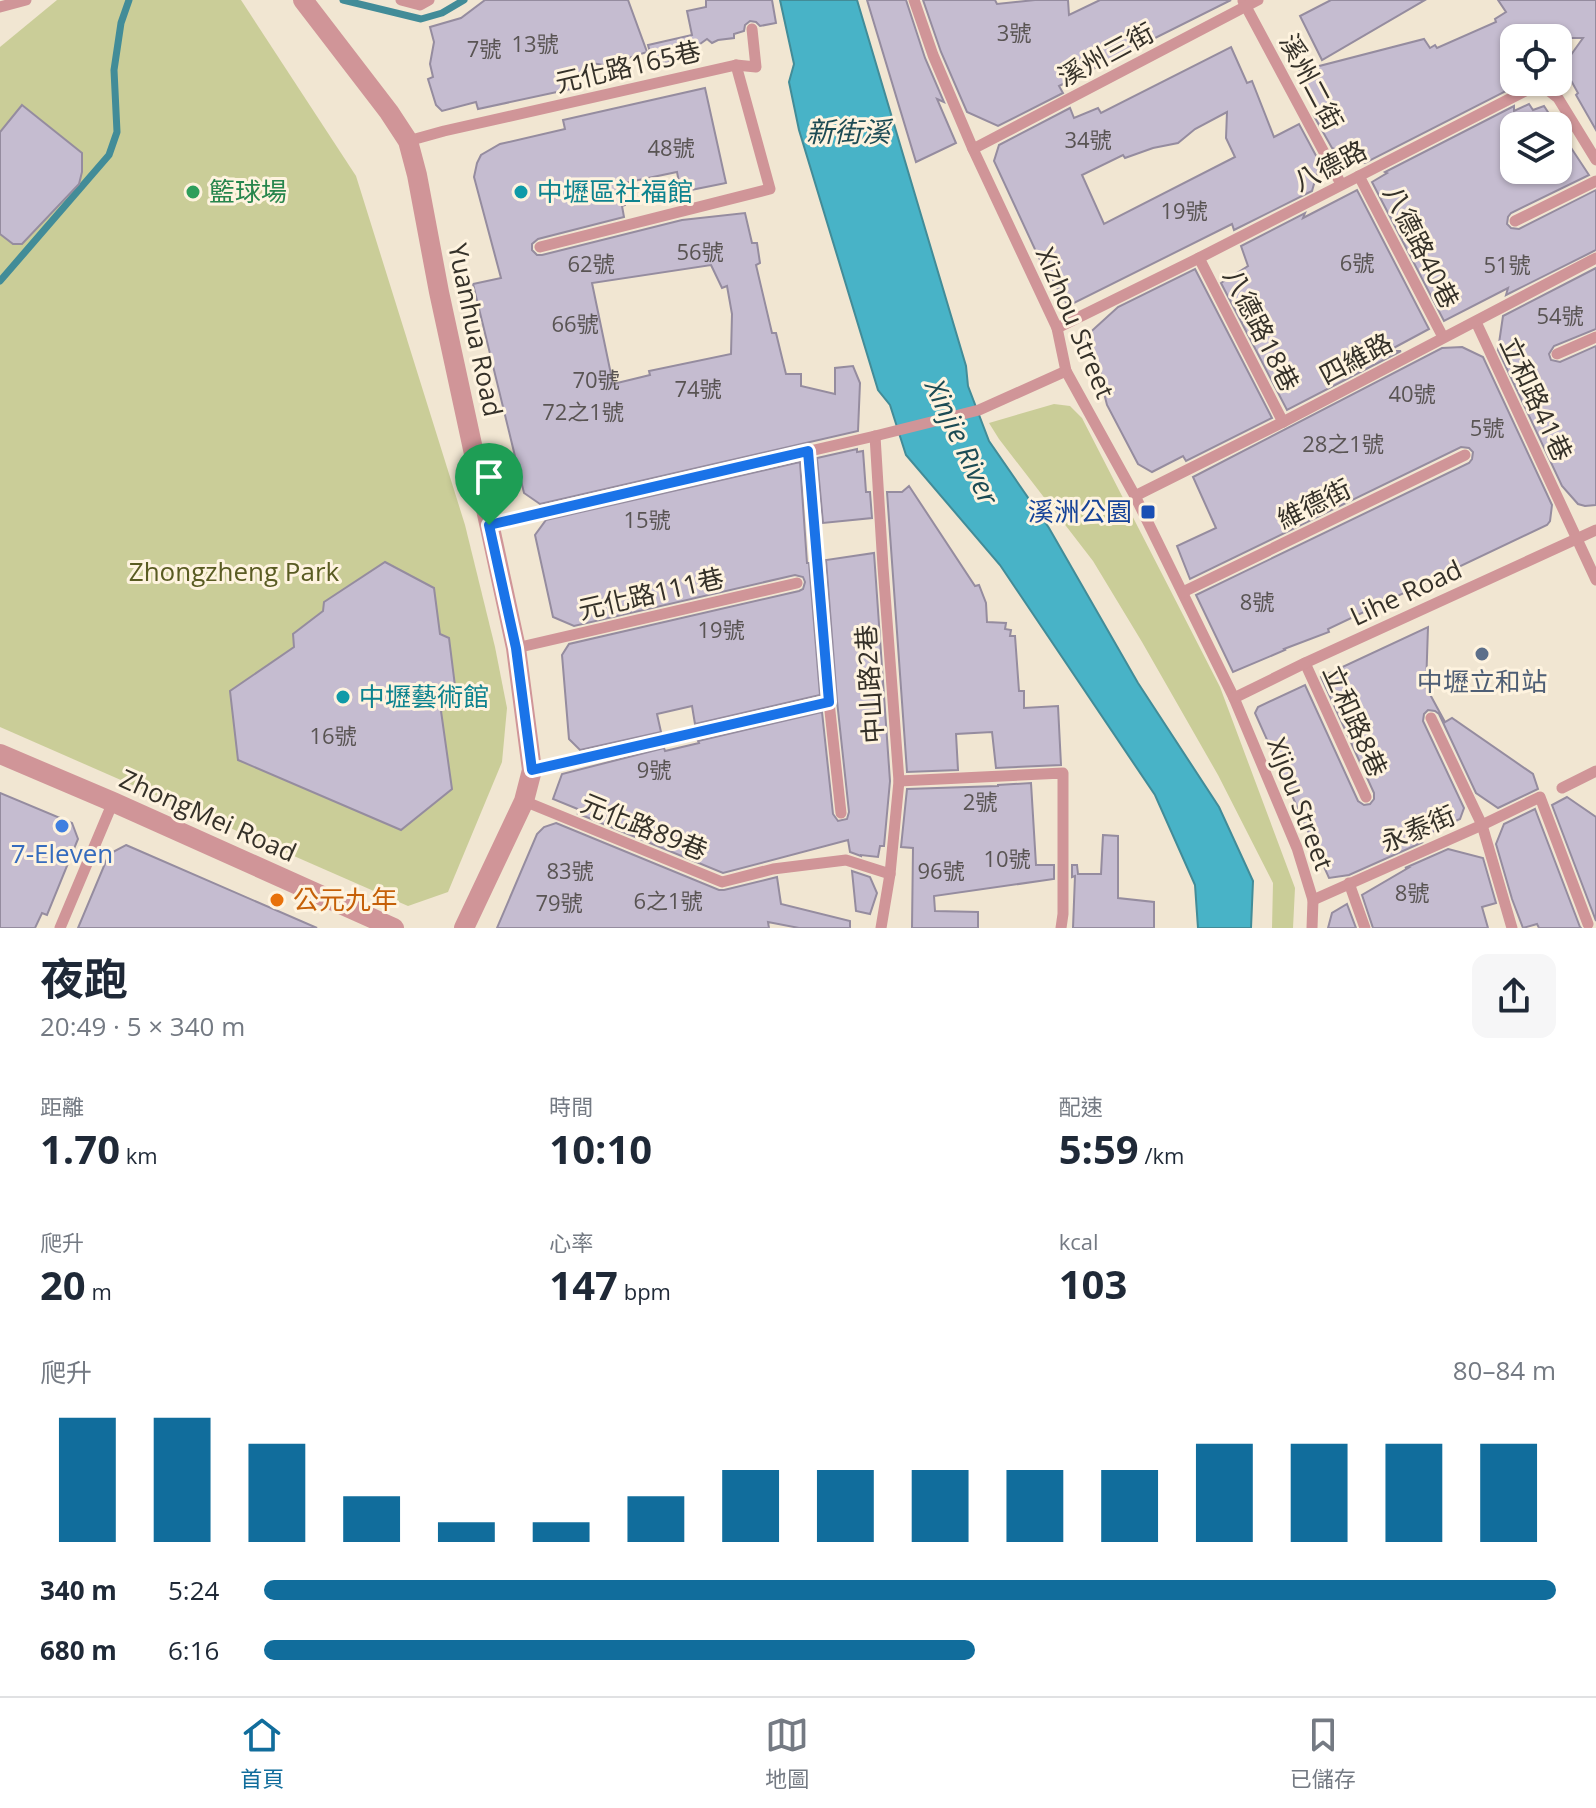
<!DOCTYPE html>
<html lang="zh-TW">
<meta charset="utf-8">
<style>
:root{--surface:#fff;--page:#f6f6f7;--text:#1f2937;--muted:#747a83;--line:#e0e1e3;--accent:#116d9c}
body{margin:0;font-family:"Open Sans","Noto Sans TC",sans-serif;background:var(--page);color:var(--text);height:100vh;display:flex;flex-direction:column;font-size:30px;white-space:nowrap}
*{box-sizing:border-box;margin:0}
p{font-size:26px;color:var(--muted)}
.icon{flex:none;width:44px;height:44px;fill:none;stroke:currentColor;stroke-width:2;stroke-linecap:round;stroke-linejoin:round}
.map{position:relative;height:928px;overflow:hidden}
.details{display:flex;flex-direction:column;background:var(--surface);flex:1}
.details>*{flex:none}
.fabs{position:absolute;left:1500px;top:24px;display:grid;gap:16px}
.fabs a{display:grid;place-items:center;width:72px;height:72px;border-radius:16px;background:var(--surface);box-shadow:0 2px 6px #0004;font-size:40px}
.pin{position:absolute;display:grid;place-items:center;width:68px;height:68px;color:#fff;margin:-82px -34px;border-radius:50% 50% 50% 0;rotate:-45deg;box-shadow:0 0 8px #0007}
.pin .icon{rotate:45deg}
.round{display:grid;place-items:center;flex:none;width:84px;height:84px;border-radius:16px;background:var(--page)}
.head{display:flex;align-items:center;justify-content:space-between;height:136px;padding:0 40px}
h1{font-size:44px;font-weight:700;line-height:60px}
.figures{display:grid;grid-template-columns:repeat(3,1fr);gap:12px;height:136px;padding:8px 40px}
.figures div{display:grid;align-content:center}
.figures b{font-size:40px;font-weight:700}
.figures small{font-size:22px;font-weight:400}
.figures p{font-size:22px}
.chart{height:224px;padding:16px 40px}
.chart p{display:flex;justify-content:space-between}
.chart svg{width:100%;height:144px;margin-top:8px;stroke:var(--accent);stroke-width:6}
ul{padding:0 40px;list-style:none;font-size:26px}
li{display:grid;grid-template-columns:128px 96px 1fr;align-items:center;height:60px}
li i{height:20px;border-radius:10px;background:var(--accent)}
.dock{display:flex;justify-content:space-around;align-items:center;height:112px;border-top:2px solid var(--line);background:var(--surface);font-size:22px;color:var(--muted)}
.dock a{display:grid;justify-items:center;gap:4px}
.dock .on{color:var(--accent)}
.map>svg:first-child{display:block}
.green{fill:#cacd98}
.water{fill:#48b3c7;stroke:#428c98;stroke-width:2}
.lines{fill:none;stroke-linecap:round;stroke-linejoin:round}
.stream{stroke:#428c98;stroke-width:7}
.building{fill:#c5bcd0;stroke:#958c9f;stroke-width:2;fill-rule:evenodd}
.lane{stroke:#d09598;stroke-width:11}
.street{stroke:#d09598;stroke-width:20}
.route-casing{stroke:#fff;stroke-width:16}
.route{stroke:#1a73e8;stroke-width:10}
.leisure-dot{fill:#2e9e5b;stroke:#fef3df;stroke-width:3}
.culture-dot{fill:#0f9aa8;stroke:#fef3df;stroke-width:3}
.transit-dot{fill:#1a4fb4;stroke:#fef3df;stroke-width:3}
.service-dot{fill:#5c6f8a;stroke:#fef3df;stroke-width:3}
.shop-dot{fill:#3f7fe0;stroke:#fef3df;stroke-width:3}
.food-dot{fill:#e8710a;stroke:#fef3df;stroke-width:3}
.labels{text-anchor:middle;stroke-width:6;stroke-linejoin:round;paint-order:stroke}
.number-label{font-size:22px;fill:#595453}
.street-label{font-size:26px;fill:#353129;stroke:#fef3df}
.leisure-label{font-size:26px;fill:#27864d;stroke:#fef3df;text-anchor:start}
.culture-label{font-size:26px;fill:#0d838f;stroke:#fef3df;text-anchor:start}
.transit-label{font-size:26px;fill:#164399;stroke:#fef3df;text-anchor:end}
.park-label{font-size:26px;fill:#595b22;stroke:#fef3df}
.service-label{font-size:26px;fill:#4e5e75;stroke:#fef3df}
.shop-label{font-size:26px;fill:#366cbe;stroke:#fef3df}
.food-label{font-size:26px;fill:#c56008;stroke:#fef3df;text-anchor:start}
.water-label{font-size:28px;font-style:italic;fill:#1c4b54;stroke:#fef3df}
</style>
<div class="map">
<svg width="1596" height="928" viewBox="0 0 1596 928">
<rect width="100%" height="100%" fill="#f1e6d2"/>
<!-- green -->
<g class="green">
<path d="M57,0H241L356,176L465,525L495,647L507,708L502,762L448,892L408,906L0,727V47Z"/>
<path d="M1054,404L1070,406L1082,418L1220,687L1295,888L1293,928H1272L1273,883L1218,775L1142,642L1093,561L999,439L989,423Z"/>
</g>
<!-- water -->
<path class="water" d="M780,0H857L966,366L968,386L989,441L1049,528L1138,683L1219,807L1253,881L1251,928H1198L1195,885L1155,795L1000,565L906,455L890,405L878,390L799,130L789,82L794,64Z"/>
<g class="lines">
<!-- stream -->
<g class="stream">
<path d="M343,0L421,19L442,13L464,0"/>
<path d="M0,281L109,155L117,132L114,70L121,23L129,0"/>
</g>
</g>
<!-- building -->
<g class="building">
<path d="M485,0H628L647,52L629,58L623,62L613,59L609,66L592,63L595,73L568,77L571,89L478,109L476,102L442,111L436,105L428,79L433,77L430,64L434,42L430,27L461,18Z"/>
<path d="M706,0H772L776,23L760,26L756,22L750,21L745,25L744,31L734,34V38L718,40L712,43L707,39L676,61L666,63L652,60L648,45L692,35L687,11L706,7Z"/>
<path d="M867,0H906L925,58L944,102L937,99L956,143L916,162Z"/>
<path d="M923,0H995L997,4L1035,0H1068L1069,15L1100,0H1231L1059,86L1063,93L998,126L967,112L941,52Z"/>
<path d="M1331,0H1425L1322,60L1300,16Z"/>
<path d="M1498,0H1596V130L1576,95L1578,93L1563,66L1583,38H1514V87L1365,163L1332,148L1314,116L1322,113L1300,71L1424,39L1430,48L1435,45L1437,48L1496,22L1495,19L1506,12Z"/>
<path d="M1231,47L1247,83L1252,81L1274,137L1299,124L1320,163L1312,191L1234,230L1232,224L1068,306L1039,258L994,161L999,145L1070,108L1074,118L1098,108L1101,113ZM1227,112L1226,138L1235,157L1104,224L1082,175L1123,155L1125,158L1153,148L1178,143L1195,129Z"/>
<path d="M705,88L726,183L681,192L677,172L624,183L625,205L622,206L624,217L538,239L532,244V250L537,255H542L682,220L745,213L752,243H757L760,263L756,265L772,333H776L786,374H801V386L835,394V368L853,366L860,383L858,431L540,504L524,493L473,284L501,278L474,177L477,163L481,155L500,144L565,129L563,120ZM711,265L722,288L727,286L732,314L731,354L649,371L650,375L613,384L592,283Z"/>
<path d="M1529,104L1533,110L1544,106L1557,126H1514V170H1558V128L1589,175L1511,213L1508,217L1507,224L1511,228L1519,229L1596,190V250L1506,295L1508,288L1444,321L1372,182L1387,173L1385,172L1514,106V111Z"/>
<path d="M22,105L82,153V172L79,184L22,244H13L0,234V132Z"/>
<path d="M1357,190L1429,329L1388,351H1401L1287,410L1221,283L1248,266L1241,246L1305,213L1303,218Z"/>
<path d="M1596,268V329L1554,346L1549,354L1551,360L1560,362L1596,346V505L1585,506L1578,504L1562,486L1498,350L1503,316Z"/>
<path d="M1195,269L1272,418L1186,461L1183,456L1152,472L1138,464L1107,405L1104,393L1109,390L1084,338L1118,307Z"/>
<path d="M1462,347L1483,357L1552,505L1550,521L1547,525L1328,629L1329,632L1284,649L1285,650L1233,672L1196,595L1469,463L1472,459L1473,452L1469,448L1461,447L1190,579L1177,546L1216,528L1193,477L1442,348Z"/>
<path d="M857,449V452L863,451L866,492H870L872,518L823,523L817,458Z"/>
<path d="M800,462L807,563H809L820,695L695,724L692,706L657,714L661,732L580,750L569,739L562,655L569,644L799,591L803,589L805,582L803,577L795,575L574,626L553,617L535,535L546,520Z"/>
<path d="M909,486L975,586L979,585L986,603L987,622L1006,623L1005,629L1011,630L1010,636H1015L1019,691H1024V708L1058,706L1061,765L996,768L992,732L956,734L958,770L907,772L887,492H902Z"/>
<path d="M874,553L890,781L884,846H880L878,857L861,855V856L850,852L848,840L723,873L579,814L585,812L553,799L562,774L664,748L665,751L699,743L698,741L822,712L833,814L838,821L847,819L849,812L837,701L826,560Z"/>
<path d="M385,562L434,588L440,634L449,638L457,702L441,711L452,789L401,830L238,760L230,691L294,647L293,634L323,611L324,602Z"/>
<path d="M1428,627L1426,687L1445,722L1452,718L1533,774L1538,789L1498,808L1476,793L1439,714L1435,711L1428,710L1424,714L1423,721L1464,808L1460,819L1413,841L1421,843L1349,875L1329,878L1255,713L1258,707L1305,685L1358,801L1364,805L1370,804L1374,799V793L1321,677Z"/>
<path d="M1031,783L1036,865H1054V879L934,896L935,911L978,912V928H912L913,848L901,847L907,789L998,786V785Z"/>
<path d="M0,793L72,823L78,839L47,915L42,913L35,928H0Z"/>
<path d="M1567,797L1596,817V921L1552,805Z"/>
<path d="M1535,809L1580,927L1581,928H1539L1537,924L1523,928L1512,899L1496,844L1504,824Z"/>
<path d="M556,823L719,890H724L777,877L781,904L850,921V928H799L768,922L769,928H497L537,834L544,827Z"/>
<path d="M1103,835L1118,836V898L1154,902V928H1073L1075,876L1072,877V865H1077L1078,874H1101Z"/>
<path d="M126,845L317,928H78L109,854Z"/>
<path d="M1448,849L1483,858L1496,903L1482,907L1488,928H1373L1362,895L1408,868H1405Z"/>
<path d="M852,871L870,877L877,893L870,914L856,911Z"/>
<path d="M1347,904L1356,928H1328L1332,913Z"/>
</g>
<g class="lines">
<!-- lane -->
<g class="lane">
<path d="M401,0L420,5L429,0"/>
<path d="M914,0L933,55L973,149L1057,328L1066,371L1135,496L1234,698L1297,848L1313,900L1312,928"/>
<path d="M1243,1L1341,184"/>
<path d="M0,7L26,0"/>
<path d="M736,65L756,67L752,29"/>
<path d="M408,141L444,131L736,65L770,189L540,247"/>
<path d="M973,149L1258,0"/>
<path d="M1359,176L1443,337"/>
<path d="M1515,221L1596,181"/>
<path d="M1199,258L1283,422"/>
<path d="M1476,322L1596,580"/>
<path d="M1057,328L1199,258L1527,90L1544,87L1558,98L1596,160"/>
<path d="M1557,354L1596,337"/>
<path d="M875,436L883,567L899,781L890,874L881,928"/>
<path d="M808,451L829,702L841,813"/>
<path d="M1135,496L1283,422L1596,258"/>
<path d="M489,525L875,436L979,410L1066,371"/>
<path d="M1183,592L1465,455"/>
<path d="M516,648L797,583"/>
<path d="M1305,663L1366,797"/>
<path d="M1234,698L1305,663L1596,530"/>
<path d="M1431,718L1482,825L1512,928"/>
<path d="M532,770L829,702"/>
<path d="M899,781L1063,773V914L1061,928"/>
<path d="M1562,788L1596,771"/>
<path d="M524,801L722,882L773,869L846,860L890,874"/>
<path d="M1349,883L1365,928"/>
<path d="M1313,900L1482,825L1540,797L1588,924"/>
<path d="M60,928L113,802"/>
</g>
<!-- street -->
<g class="street">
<path d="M303,0L389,112L408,141L417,175L439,292L516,648L532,770L524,801L464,928"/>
<path d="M0,754L113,802L394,928"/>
</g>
</g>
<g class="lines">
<!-- route casing -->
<g class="route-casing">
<path id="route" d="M808,451L829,702L532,770L516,648L489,525Z"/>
</g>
<!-- route -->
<use href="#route" class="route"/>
</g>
<!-- markers -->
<circle class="leisure-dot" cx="193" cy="192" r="8"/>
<g class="culture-dot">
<circle cx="521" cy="192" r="8"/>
<circle cx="343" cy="697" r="8"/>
</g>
<rect class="transit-dot" x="1140" y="504" width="16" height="16" rx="4"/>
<circle class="service-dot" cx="1482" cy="654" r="8"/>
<circle class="shop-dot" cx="62" cy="826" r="8"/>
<circle class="food-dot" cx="277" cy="900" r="8"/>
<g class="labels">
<!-- number labels -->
<g class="number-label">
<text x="1014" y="41">3號</text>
<text x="535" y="52">13號</text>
<text x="484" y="57">7號</text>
<text x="1088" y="148">34號</text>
<text x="671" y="156">48號</text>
<text x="1184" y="219">19號</text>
<text x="700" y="260">56號</text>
<text x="1357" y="271">6號</text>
<text x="591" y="272">62號</text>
<text x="1507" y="273">51號</text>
<text x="1560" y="324">54號</text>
<text x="575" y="332">66號</text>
<text x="596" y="388">70號</text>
<text x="698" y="397">74號</text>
<text x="1412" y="402">40號</text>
<text x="583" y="420">72之1號</text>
<text x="1487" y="436">5號</text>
<text x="1343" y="452">28之1號</text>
<text x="647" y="528">15號</text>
<text x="1257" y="610">8號</text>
<text x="721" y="638">19號</text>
<text x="333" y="744">16號</text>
<text x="654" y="778">9號</text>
<text x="980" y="810">2號</text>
<text x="1007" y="867">10號</text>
<text x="570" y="879">83號</text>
<text x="941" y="879">96號</text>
<text x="1412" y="901">8號</text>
<text x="668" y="909">6之1號</text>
<text x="559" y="911">79號</text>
</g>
<!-- street labels -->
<g class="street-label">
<text transform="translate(1106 55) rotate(-28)" y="9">溪州三街</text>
<text transform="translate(628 67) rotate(-13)" y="9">元化路165巷</text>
<text transform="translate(1311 82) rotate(62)" y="9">溪州二街</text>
<text transform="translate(1330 166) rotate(-27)" y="9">八德路</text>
<text transform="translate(1421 247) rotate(63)" y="9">八德路40巷</text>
<text transform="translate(1075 323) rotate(67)" y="9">Xizhou Street</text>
<text transform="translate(475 330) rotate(78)" y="9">Yuanhua Road</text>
<text transform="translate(1261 330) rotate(63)" y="9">八德路18巷</text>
<text transform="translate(1356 359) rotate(-28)" y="9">四維路</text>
<text transform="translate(1536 399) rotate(65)" y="9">立和路41巷</text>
<text transform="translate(1314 504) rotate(-26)" y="9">維德街</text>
<text transform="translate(1406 593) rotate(-25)" y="9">Lihe Road</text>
<text transform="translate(651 594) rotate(-13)" y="9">元化路111巷</text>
<text transform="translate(870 684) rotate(-94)" y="9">中山路2巷</text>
<text transform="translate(1355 721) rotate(66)" y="9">立和路8巷</text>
<text transform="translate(1300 804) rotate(69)" y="9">Xijou Street</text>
<text transform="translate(208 816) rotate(24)" y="9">ZhongMei Road</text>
<text transform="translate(644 827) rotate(22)" y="9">元化路89巷</text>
<text transform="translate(1418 829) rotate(-23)" y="9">永泰街</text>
</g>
<!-- leisure labels -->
<g class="leisure-label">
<text x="209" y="201">籃球場</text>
</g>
<!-- culture labels -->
<g class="culture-label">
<text x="537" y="201">中壢區社福館</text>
<text x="359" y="706">中壢藝術館</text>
</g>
<!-- transit labels -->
<g class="transit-label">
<text x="1132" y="521">溪洲公園</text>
</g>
<!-- park labels -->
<g class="park-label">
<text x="234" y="581">Zhongzheng Park</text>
</g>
<!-- service labels -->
<g class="service-label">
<text x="1482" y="691">中壢立和站</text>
</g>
<!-- shop labels -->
<g class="shop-label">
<text x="62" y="863">7-Eleven</text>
</g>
<!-- food labels -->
<g class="food-label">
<text x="293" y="909">公元九年</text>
</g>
<!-- water labels -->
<g class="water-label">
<text x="848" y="142">新街溪</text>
<text transform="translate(962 442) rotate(65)" y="10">Xinjie River</text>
</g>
</g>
</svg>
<div class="fabs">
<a><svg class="icon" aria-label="locate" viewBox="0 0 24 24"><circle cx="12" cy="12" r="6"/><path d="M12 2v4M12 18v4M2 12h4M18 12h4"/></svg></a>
<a><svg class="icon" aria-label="layers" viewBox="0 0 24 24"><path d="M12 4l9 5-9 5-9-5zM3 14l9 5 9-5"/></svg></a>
</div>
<div class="pin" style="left:489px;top:525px;background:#1e9e55"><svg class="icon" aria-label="arrive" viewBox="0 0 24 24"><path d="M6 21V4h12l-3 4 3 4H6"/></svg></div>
</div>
<section class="details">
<div class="head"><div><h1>夜跑</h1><p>20:49 · 5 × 340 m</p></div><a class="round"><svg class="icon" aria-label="share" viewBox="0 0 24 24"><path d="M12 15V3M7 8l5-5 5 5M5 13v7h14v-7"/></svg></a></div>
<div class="figures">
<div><p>距離</p><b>1.70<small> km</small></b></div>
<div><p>時間</p><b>10:10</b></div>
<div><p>配速</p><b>5:59<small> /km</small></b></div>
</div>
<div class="figures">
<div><p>爬升</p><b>20<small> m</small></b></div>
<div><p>心率</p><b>147<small> bpm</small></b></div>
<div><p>kcal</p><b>103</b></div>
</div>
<div class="chart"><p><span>爬升</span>80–84 m</p>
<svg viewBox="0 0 160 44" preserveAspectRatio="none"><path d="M5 44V6M15 44V6M25 44V14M35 44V30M45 44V38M55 44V38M65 44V30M75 44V22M85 44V22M95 44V22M105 44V22M115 44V22M125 44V14M135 44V14M145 44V14M155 44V14"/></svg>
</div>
<ul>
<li><b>340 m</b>5:24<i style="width:100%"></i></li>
<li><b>680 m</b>6:16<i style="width:55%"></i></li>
</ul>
</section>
<nav class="dock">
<a class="on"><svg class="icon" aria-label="home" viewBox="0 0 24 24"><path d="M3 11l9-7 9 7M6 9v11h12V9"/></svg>首頁</a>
<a><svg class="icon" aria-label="map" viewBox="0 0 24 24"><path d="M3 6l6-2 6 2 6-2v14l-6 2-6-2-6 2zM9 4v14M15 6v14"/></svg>地圖</a>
<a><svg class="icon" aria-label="saved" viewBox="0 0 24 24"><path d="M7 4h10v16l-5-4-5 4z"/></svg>已儲存</a>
</nav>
